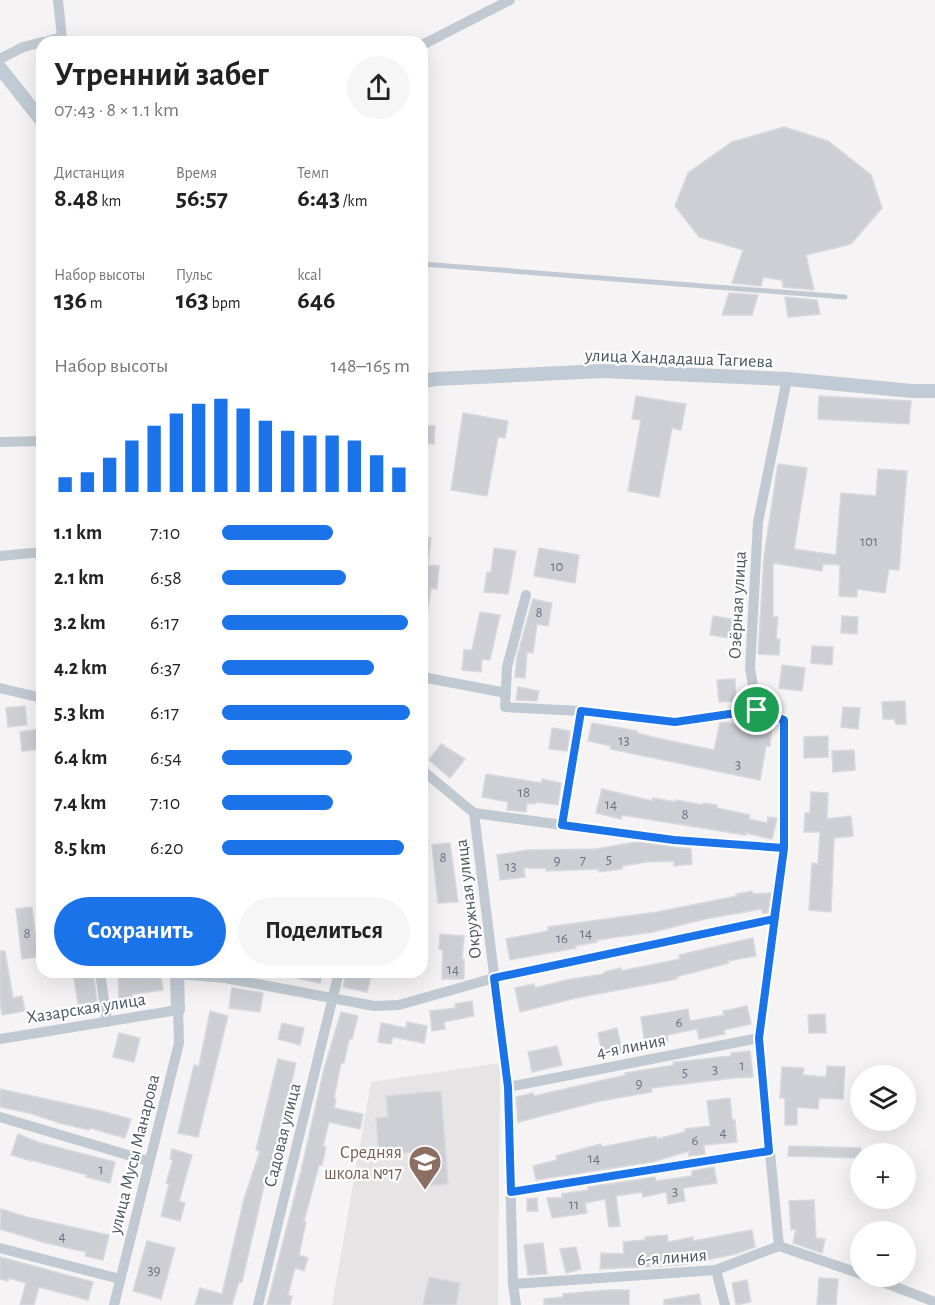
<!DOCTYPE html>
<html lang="ru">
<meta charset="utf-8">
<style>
:root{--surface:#fff;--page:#f6f6f6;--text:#222;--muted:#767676;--accent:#1a73e8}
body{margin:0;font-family:"Alegreya Sans",sans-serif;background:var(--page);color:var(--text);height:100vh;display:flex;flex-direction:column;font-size:22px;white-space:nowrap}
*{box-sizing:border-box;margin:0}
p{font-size:20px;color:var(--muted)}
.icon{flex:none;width:33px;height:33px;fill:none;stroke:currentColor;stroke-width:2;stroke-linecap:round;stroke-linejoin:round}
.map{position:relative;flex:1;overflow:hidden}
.side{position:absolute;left:36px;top:36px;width:392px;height:942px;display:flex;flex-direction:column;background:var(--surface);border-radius:18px;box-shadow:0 6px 24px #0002}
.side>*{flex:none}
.tools{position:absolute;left:850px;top:1065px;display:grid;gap:12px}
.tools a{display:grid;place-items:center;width:66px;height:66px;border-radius:50%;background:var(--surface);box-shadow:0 6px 24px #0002;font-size:30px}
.pin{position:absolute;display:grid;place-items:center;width:51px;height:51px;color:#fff;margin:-26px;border:3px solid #fff;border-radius:50%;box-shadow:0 2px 6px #0007}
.round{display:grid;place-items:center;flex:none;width:63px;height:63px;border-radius:32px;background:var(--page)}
.summary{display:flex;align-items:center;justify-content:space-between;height:102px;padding:0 18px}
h1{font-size:33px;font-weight:700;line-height:45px}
.figures{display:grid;grid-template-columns:repeat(3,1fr);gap:9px;height:102px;padding:6px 18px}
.figures div{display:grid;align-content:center}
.figures b{font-size:26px;font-weight:700}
.figures small{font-size:16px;font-weight:400}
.figures p{font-size:16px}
.chart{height:168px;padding:12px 18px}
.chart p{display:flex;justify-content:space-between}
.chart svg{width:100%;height:108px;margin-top:6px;stroke:var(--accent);stroke-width:6}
.primary-button{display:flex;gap:12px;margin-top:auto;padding:12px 18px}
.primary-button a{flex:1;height:69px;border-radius:36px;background:var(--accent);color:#fff;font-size:24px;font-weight:700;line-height:69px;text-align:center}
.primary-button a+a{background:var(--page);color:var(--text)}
ul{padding:0 18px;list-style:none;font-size:20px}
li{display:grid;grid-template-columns:96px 72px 1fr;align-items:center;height:45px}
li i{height:15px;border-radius:8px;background:var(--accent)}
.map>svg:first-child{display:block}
.education{fill:#e6e4e5}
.building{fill:#cdcfd5;stroke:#d7d9de;stroke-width:1.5}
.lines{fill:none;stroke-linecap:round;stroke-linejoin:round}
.lane{stroke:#c1cad2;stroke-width:5}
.street{stroke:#c1cad2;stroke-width:10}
.secondary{stroke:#c1cbd6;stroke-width:14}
.route-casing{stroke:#fff;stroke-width:12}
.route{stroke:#1a73e8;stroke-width:8}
.labels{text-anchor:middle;stroke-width:4.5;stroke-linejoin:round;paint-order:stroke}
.number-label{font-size:15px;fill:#6b747e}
.street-label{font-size:18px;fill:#4a5661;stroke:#fff}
.education-label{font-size:18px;fill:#785e54;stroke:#fff;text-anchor:end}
</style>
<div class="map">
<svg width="935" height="1305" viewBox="0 0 935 1305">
<rect width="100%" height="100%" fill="#f5f3f3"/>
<!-- education -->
<path class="education" d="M500,1063L498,1305H332L371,1082Z"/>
<!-- building -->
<g class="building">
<path d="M784,127L828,141L871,175L882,208L851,244L806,255L814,290L783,287L782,280L763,277L761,286L732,283L743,250L699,237L675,206L688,173L732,142Z"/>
<path d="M729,293L758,295L752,315H722Z"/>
<path d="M785,297L817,300L820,314L788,317Z"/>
<path d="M636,396L686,404L681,430L672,428L659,497L628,491L641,420L632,419Z"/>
<path d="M819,396L911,401L909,424L818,419Z"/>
<path d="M463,413L508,421L505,438L498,437L487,496L451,490Z"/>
<path d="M422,425L435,426L434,444L422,443Z"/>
<path d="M778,464L807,468L794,549L836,555L841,493L876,496L878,469L907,471L899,570L889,569L885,593L857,589V597L839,596L840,565L823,564L822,571L773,563V617H778L776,639H780L779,655L758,654L764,556Z"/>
<path d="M422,537L431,538L428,565L439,566L437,589L431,588L427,615L422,614Z"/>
<path d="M494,548L516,551L508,594L484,592L487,572H491Z"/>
<path d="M539,548L579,555L575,583L534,576Z"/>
<path d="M533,599L552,603L548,626L537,624L533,653L527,652L525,678L515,677L517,657Z"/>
<path d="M480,612L500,615L490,660L482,659L481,672L462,670L464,650H472Z"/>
<path d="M713,616L732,619L729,638L710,635Z"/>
<path d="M842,616L858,617L857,634L841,633Z"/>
<path d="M812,646L833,647L832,665L811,663Z"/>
<path d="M782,665L805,668L802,691L779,688Z"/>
<path d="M735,679L736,701L719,702L717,680Z"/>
<path d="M518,687L539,691L537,701L516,700Z"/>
<path d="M905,701L906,724H896L894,719H883L882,702Z"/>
<path d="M25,706L27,725L8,727L6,708Z"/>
<path d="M843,707L860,708L858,729L841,727Z"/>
<path d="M754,719L772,724L770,746H766L760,780L610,749L611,746L588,741L592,723L637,731V733L661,739L714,750L720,723L725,722L753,728Z"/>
<path d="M552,728L570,731L567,751L549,749Z"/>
<path d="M39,729L41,749L22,751L20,732Z"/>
<path d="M828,736V757L804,758V737Z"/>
<path d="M441,744L465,759L450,778L429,760Z"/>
<path d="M854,750L855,770L833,772L832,751Z"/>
<path d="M486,774L541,783L542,779L561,783L558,805L536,802L535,804L527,803L526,812L507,810L508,802L482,797Z"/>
<path d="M602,789L653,801V798L676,802V800L703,805V803L717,805V808L750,815L749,819L767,823L768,817L777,818L772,839L746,833V835L622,815L621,819L596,813Z"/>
<path d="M811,792L828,793L827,819L851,816L853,836L834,838L831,912L809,910L812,863L818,864L820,832H804L805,813H810Z"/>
<path d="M636,842L691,849L692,864L674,866V861L646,862L622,866V869L599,872V869L546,871V868H524L525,877L500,880L497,855L529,850L596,849Z"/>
<path d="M450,843L458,902L438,903L432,845Z"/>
<path d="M752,891L753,894L771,893L768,913H762V909L705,919L653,932L597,940V942L575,946L576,948L510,960L506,939L548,931V927L657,912L737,896L736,894Z"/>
<path d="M32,907L38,957L22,959L16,909Z"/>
<path d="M440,934L464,936L462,959H464V979H442L443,950L439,949Z"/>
<path d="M753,938L756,956L728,961L729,963L676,977L677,979L576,998L520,1012L515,988L534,984L535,988L566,980L604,974V972L621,968V971L680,959L679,955Z"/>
<path d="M0,951H5L13,998L22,996L25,1011L2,1015L0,1002Z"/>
<path d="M73,972H93L97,1002L78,1004Z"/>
<path d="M118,972H144V978L161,976L163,990L132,994V1000L119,1001Z"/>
<path d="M288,972H323L320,983L287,976Z"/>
<path d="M346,972H372L367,992L343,987Z"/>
<path d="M232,988L263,993L260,1012L229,1008Z"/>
<path d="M472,1001L474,1016L444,1022L445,1029L432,1031L430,1011L456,1008L455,1004Z"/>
<path d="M747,1006L751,1024L724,1030L725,1034L699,1039L697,1029L667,1035L668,1041L645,1045L641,1017L688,1009L690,1021L724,1015L723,1011Z"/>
<path d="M210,1011L228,1016L198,1137L178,1133L194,1065L199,1066Z"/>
<path d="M341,1012L358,1016L352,1039H349L344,1063H341L334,1098L336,1099L334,1108L363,1114L360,1129L329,1122L323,1146L326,1147L322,1165H319L304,1221L306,1222L299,1255L308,1258L304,1271L295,1268L288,1295L292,1296L290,1305H267L302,1167L324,1069Z"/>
<path d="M825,1014L826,1033H809L808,1015Z"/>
<path d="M407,1022L427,1026L424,1043L393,1037L391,1044L378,1042L381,1023L406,1028Z"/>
<path d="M282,1023L304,1028L300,1045L278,1039Z"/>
<path d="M617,1028L622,1051L603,1056L598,1033Z"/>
<path d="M119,1033L140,1038L134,1062L113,1057Z"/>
<path d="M557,1046L562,1065L532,1072L528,1052Z"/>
<path d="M750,1051L753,1077L733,1078L651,1088L652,1092L600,1101L518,1122L516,1097L533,1093L534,1096L626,1075L625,1073L674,1065L673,1062H676L731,1056V1053Z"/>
<path d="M278,1059L296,1063L278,1141L265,1181L242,1282H239L232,1305H195L200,1288L222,1294L244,1199L260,1151L256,1150Z"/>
<path d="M827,1066L845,1067L843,1099L819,1098L818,1109L797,1107V1125H785V1098H780L782,1067L804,1068L803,1075L826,1077Z"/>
<path d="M0,1089L101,1111L131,1119L125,1138L90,1128L89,1130L63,1124L29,1113L0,1107Z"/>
<path d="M441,1091L448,1184L426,1186L423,1151L379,1155L376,1118L388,1117L386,1096Z"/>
<path d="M730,1098L732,1120H735L737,1142L704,1145L705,1154L689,1156V1151L652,1162L536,1180L533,1166L557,1160L556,1156L601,1144L602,1147L656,1136L657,1139L685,1132V1129L710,1126L707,1101Z"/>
<path d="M18,1134L37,1142L115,1162L110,1183L86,1177L87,1175L31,1160V1161L11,1155Z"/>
<path d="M789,1146L861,1148V1158L788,1156Z"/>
<path d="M172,1149L192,1155L179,1201L185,1203L180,1221L161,1216L169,1184L166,1183L173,1160L170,1159Z"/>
<path d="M714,1167L717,1183L683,1188L685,1201L668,1204L666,1192L643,1197L642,1192L616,1196L620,1226L609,1227L605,1199L585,1203L587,1213L552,1218L547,1198H562V1194L588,1190V1187L655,1177L656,1181L692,1176V1171Z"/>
<path d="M537,1198L538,1211H527V1199Z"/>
<path d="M814,1200L816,1238L825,1239L822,1253L793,1243L796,1229L791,1230L789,1201Z"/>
<path d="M1,1209L27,1217L109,1235L103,1260L85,1256L86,1252L46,1243L0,1229Z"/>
<path d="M752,1230L755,1247L736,1254L681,1265L600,1269L601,1253L624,1254L623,1242L645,1240V1237L667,1235L668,1242L693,1237V1241Z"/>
<path d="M147,1241L175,1248L161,1299L133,1291Z"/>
<path d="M543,1243L547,1274L528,1275L524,1245Z"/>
<path d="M576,1247L581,1269L566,1273L560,1249Z"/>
<path d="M0,1257L93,1282L88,1300L39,1287L34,1305H20L26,1283L8,1278V1281L0,1279Z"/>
<path d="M429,1277L460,1283L456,1305H423Z"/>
<path d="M819,1278L838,1279L836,1305H817Z"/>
<path d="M747,1280L751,1302L736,1305L732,1283Z"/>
<path d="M608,1290H629V1305H544V1299L563,1297V1294Z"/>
<path d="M699,1294L701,1305H664V1300Z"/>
</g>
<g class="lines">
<!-- lane -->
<path class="lane" d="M422,264L845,297"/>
<!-- street -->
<g class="street">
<path d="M44,42L62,37L58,0"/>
<path d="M422,45L510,0"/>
<path d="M0,59L23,47L42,42"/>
<path d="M0,442L42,441"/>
<path d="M0,556L42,552"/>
<path d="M526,595L507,667L505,707L581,711L675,722L757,710"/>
<path d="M422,677L506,693"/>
<path d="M0,688L42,698"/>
<path d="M422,770L474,813L674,840L784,848"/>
<path d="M474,813L508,1087L513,1284L516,1305"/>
<path d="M562,825L581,711"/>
<path d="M100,972L107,1022"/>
<path d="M177,974L225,978L374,1006L399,1005L494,978L774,919"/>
<path d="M0,1039L178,1010L179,1043L114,1305"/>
<path d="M508,1087L759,1038"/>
<path d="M0,1117L148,1161"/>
<path d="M511,1192L769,1151"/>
<path d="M779,1246L759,1038L784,848V720L757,710L750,668L758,522L787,379"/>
<path d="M0,1248L120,1279"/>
<path d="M716,1270L725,1305"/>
<path d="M867,1276L935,1302"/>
<path d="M513,1284L716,1270L779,1246L861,1274"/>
<path d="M258,1305L339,972"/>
</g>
<!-- secondary -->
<g class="secondary">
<path d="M0,68L42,121"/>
<path d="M422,381L436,379L603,371L787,379L912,391H935"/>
<path d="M177,972L178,1010"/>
</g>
</g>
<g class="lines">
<!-- route casing -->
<g class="route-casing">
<path id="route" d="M757,710L784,720V848L774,919L494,978L508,1087L511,1192L769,1151L759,1038L784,848L674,840L562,825L581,711L675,722L757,710"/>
</g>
<!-- route -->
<use href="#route" class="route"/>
</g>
<!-- icons -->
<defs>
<g id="school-pin" transform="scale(1.725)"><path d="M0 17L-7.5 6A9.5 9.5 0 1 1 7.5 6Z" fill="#8d6e63" stroke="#fff"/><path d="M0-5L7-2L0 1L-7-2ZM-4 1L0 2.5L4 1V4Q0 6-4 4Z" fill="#fff"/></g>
</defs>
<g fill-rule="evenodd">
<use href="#school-pin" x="425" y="1162"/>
</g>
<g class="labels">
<!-- number labels -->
<g class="number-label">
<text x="869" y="546">101</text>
<text x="557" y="571">10</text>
<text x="539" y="617">8</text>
<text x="624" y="745">13</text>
<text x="738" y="769">3</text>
<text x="524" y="797">18</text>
<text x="611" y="809">14</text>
<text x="685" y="819">8</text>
<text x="443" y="862">8</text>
<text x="609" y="864">5</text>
<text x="557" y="865">9</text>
<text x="583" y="865">7</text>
<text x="511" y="871">13</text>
<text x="27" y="938">8</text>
<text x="586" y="938">14</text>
<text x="562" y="943">16</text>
<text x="453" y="974">14</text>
<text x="679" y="1027">6</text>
<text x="742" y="1070">1</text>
<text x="715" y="1074">3</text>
<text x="685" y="1077">5</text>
<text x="639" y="1088">9</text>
<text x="723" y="1137">4</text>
<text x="695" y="1145">6</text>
<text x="594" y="1163">14</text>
<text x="101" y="1174">1</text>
<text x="675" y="1196">3</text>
<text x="574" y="1209">11</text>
<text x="62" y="1241">4</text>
<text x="154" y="1275">39</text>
</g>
<!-- street labels -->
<g class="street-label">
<text transform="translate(679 358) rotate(2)" y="6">улица Хандадаша Тагиева</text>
<text transform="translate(737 605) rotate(-87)" y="6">Озёрная улица</text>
<text transform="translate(468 899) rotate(-97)" y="6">Окружная улица</text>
<text transform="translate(86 1008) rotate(-9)" y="6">Хазарская улица</text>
<text transform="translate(631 1046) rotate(-11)" y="6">4-я линия</text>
<text transform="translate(282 1135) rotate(-76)" y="6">Садовая улица</text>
<text transform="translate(134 1154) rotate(-76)" y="6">улица Мусы Манарова</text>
<text transform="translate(672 1257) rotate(-4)" y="6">6-я линия</text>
</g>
<!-- education labels -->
<g class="education-label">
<text x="402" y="1158">Средняя<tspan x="402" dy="21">школа №17</tspan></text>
</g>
</g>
</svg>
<div class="tools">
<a><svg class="icon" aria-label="layers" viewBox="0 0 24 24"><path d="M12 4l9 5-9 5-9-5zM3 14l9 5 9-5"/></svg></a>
<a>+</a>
<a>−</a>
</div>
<div class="pin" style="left:757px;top:710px;background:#1e9e55"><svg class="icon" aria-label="arrive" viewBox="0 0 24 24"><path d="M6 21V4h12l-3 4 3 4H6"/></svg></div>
<section class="side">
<div class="summary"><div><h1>Утренний забег</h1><p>07:43 · 8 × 1.1 km</p></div><a class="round"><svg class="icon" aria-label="share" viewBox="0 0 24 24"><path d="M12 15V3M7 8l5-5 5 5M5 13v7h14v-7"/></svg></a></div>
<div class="figures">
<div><p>Дистанция</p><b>8.48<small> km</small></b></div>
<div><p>Время</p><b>56:57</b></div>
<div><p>Темп</p><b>6:43<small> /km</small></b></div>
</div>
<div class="figures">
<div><p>Набор высоты</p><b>136<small> m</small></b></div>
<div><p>Пульс</p><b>163<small> bpm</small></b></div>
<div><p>kcal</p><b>646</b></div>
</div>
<div class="chart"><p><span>Набор высоты</span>148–165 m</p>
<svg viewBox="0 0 160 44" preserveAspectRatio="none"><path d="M5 44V38M15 44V36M25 44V30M35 44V23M45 44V17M55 44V12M65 44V8M75 44V6M85 44V10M95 44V15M105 44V19M115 44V21M125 44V21M135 44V23M145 44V29M155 44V34"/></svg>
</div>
<ul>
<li><b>1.1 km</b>7:10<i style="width:59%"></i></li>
<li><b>2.1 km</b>6:58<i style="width:66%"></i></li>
<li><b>3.2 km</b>6:17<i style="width:99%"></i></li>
<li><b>4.2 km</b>6:37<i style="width:81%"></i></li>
<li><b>5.3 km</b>6:17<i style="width:100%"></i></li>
<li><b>6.4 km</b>6:54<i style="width:69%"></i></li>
<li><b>7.4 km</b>7:10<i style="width:59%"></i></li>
<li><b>8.5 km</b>6:20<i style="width:97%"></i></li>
</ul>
<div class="primary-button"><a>Сохранить</a><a>Поделиться</a></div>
</section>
</div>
